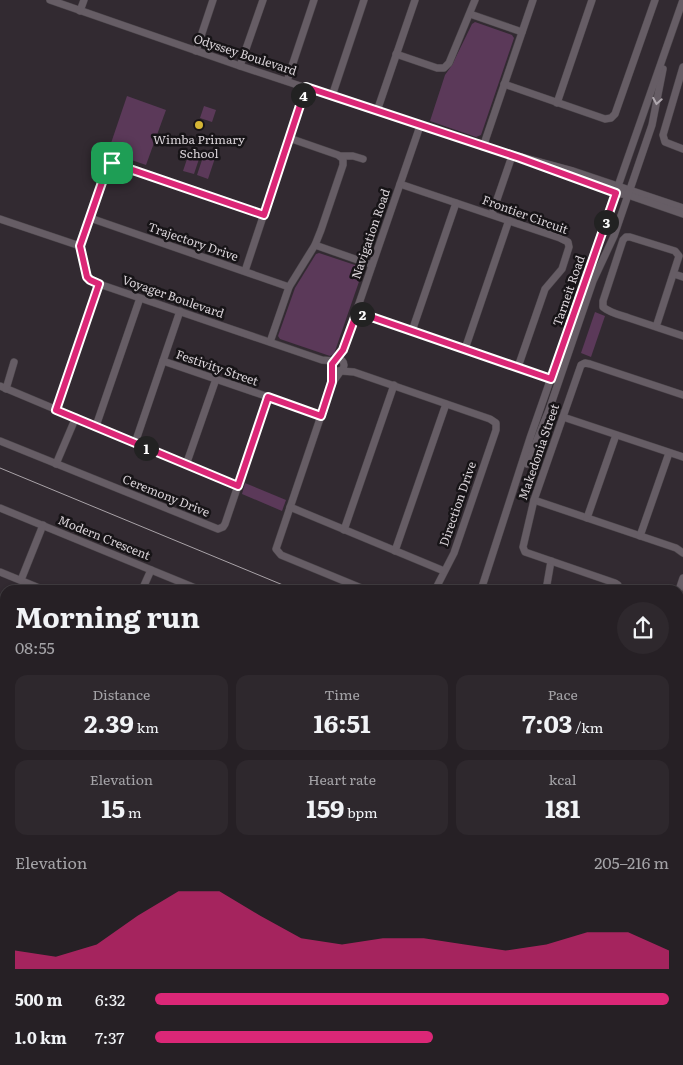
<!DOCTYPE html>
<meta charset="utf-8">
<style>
:root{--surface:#262025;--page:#2e282d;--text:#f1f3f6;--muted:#a4a3a7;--line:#423e42;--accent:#db2777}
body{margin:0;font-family:Literata,serif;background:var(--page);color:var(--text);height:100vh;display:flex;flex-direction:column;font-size:19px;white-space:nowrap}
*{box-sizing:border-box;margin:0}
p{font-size:16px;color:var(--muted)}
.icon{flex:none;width:28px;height:28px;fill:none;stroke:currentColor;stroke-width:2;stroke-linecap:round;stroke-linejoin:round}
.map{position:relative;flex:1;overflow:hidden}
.details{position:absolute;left:0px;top:585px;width:684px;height:480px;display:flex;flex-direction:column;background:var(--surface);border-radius:15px 15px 0 0;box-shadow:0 1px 4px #0004,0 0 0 1px var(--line)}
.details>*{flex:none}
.pin{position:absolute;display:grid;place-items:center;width:42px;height:42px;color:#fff;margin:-21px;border-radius:10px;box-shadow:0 2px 8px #0006}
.km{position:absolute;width:25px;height:25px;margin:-12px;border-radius:50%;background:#222;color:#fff;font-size:14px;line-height:25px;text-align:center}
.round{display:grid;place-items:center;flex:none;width:52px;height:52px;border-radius:26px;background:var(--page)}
.overview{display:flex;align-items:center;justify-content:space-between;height:85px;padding:0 15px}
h1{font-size:28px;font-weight:700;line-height:38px}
.metrics{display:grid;grid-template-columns:repeat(3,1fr);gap:8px;height:85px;padding:5px 15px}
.metrics div{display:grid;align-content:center;border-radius:12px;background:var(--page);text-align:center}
.metrics b{font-size:25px;font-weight:700}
.metrics small{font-size:14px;font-weight:400}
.metrics p{font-size:14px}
.chart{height:140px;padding:10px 15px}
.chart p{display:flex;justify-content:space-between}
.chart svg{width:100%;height:90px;margin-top:5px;fill:var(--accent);opacity:.7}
ul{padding:0 15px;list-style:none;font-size:16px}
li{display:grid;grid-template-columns:80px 60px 1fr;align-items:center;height:38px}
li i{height:12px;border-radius:6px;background:var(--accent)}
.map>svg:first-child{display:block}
.green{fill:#5b3959}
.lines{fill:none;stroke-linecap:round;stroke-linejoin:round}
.minor-casing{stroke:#4b454a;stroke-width:8}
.major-casing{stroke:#4b454a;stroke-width:10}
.minor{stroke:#665d65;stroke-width:7}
.major{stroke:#99843d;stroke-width:9}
.rail{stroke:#a9a3a8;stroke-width:1}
.oneway{stroke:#b0a9af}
.route-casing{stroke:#fff;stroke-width:10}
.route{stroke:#db2777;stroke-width:6}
.poi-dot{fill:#d5b535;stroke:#171417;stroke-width:2}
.labels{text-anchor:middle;stroke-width:5;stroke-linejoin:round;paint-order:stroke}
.street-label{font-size:12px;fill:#d8d2d7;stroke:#171417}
.poi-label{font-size:12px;fill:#d8d2d7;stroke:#171417}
</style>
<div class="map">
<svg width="683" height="1065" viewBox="0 0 683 1065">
<rect width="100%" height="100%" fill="#322a31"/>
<!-- green -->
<g class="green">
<path d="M475,22L512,35L514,38L481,135L476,137L430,121L445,75L452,65L472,24Z"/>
<path d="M127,96L166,110L146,165L108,152Z"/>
<path d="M204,106L216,110L212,122L200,118Z"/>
<path d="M190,150L201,153L194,174L183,171Z"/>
<path d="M204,154L215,158L208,179L197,175Z"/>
<path d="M319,253L361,267L363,270L334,354L330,356L280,339L278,336L295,288L316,254Z"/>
<path d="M595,312L605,316L591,357L581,353Z"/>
<path d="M245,483L286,500L282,511L242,494Z"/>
<path d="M73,1060H138L136,1065H87Z"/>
</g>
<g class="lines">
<!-- minor casing -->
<g class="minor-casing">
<g id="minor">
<path d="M50,0L240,66L488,148L573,171L683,208"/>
<path d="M80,11L84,0"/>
<path d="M470,14L522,32"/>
<path d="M196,51L213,0"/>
<path d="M396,54L437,68H444L449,63L475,0"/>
<path d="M240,66L263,0"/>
<path d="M683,67L663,135L665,142L683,149"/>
<path d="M287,81L314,0"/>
<path d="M504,84L605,119L611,118L615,114L655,0"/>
<path d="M332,96L364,0"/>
<path d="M557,103L592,0"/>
<path d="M377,111L415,0"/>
<path d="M483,147L533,0"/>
<path d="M341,156H353L363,159"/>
<path d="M551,170L616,193L628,195L683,214"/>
<path d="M400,184L560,238L568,242L569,247L562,269L545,289L518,367"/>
<path d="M492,214L512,156"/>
<path d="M264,215L118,165L109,164L80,246L87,277L89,280L99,284L322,360L334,361"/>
<path d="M90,218L289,287"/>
<path d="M0,219L80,246"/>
<path d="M315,245L372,265"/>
<path d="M245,271L306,87"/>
<path d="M674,274L683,277"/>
<path d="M357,312L551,379"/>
<path d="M656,327L679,256L675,251L630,237H626L623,240L603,301V307C610,313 620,315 629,318C647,324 665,330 683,336"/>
<path d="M412,331L456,203"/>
<path d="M270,342L289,287L315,245L321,230L343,165V159L338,155L289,138"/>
<path d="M465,349L509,220"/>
<circle cx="338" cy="365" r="6"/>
<path d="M335,360L343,350L420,126"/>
<path d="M163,361L321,415"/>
<path d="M341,371L354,372L490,419L496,423V430L454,553L435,590"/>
<path d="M340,372L333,382L329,392L276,549L281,555L366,590"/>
<path d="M0,386L238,486"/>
<path d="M6,389L14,362"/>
<path d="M56,409L99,284"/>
<path d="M563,417L683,457"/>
<path d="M96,426L140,298"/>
<path d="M0,441L218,529L223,527L225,524L268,397"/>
<path d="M135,443L180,311"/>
<path d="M56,464L76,417"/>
<path d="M527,464L549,410L593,281L614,236L652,125L663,69"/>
<path d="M186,465L216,379"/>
<path d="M534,500L676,548L683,553"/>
<path d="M290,507L444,571"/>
<path d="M0,508L200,590"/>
<path d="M587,518L616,435"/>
<path d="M344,530L394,385"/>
<path d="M640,536L669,453"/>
<path d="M395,551L446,404"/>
<path d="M0,572L44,590"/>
<path d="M21,580L43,525"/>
<path d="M142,590L151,570"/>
<path d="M481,590L530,438L683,0"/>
<path d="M546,590L551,561"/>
<path d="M619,590L618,585L615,583L525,552L523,547L534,500L581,365L585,363L590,364L683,395"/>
<path d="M679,590L683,578"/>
<path d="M679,608L683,610"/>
<path d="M0,637L5,639"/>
<path d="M5,727V732"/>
<path d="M0,771L5,773"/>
<path d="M0,837L5,839"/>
<path d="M679,851L683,853"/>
<path d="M679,877L683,866"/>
<path d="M0,921L5,907"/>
<path d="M0,972L5,973"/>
<path d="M679,1057L683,1046"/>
<path d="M65,1060L79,1065"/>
<path d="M447,1060L459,1065"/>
<path d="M14,1065L16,1060"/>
<path d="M139,1065L141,1060"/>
<path d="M226,1065L229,1060"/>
<path d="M290,1065L292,1060"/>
<path d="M321,1065L323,1060"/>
<path d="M543,1065L545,1060"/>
<path d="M610,1065L612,1060"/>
</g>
</g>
<!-- major casing -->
<g class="major-casing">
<g id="major">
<path d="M0,760L5,761"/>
<path d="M679,1009L683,1011"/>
<path d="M303,1065L305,1060"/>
</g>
</g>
<!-- minor -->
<use href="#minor" class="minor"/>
<!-- major -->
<use href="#major" class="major"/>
<!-- rail -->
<g class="rail">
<path d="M0,468L295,590"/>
<path d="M679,749L683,750"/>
</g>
</g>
<!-- one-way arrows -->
<defs><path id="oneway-chevron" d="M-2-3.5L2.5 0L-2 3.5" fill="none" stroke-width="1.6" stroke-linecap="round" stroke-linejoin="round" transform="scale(1.25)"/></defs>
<use class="oneway" href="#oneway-chevron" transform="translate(657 101) rotate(100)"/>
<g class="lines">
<!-- route casing -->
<g class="route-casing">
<path id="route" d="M306,87L520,158L616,193L551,379L357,312L343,350L332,364V382L321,416L268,397L238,486L56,410L99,284L90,280L87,277L80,246L108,165L110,164L118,165L264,215Z"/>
</g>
<!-- route -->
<use href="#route" class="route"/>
</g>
<!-- markers -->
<circle class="poi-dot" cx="199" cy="125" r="5"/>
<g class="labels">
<!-- street labels -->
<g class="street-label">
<text transform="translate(245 55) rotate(18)" y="4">Odyssey Boulevard</text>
<text transform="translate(525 215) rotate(20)" y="4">Frontier Circuit</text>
<text transform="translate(371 234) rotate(-71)" y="4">Navigation Road</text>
<text transform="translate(193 242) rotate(19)" y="4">Trajectory Drive</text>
<text transform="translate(569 291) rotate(-71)" y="4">Tarneit Road</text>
<text transform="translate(173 297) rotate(19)" y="4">Voyager Boulevard</text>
<text transform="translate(217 368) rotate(19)" y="4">Festivity Street</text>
<text transform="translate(539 452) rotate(-71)" y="4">Makedonia Street</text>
<text transform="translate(166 496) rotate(22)" y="4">Ceremony Drive</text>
<text transform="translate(458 504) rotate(-71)" y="4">Direction Drive</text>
<text transform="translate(104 538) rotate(22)" y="4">Modern Crescent</text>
</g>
<!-- poi labels -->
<g class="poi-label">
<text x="199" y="144">Wimba Primary<tspan x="199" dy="14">School</tspan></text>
</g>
</g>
</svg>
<div class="pin" style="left:112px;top:163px;background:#1e9e55"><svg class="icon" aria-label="arrive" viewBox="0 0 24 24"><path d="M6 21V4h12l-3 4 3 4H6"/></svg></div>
<b class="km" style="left:146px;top:448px">1</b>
<b class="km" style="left:362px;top:314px">2</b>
<b class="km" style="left:606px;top:222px">3</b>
<b class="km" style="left:303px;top:95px">4</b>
<section class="details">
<div class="overview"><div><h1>Morning run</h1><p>08:55</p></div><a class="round"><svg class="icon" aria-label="share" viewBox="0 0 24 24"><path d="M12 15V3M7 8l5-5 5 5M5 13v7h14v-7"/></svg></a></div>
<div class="metrics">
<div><p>Distance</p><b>2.39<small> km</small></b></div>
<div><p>Time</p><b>16:51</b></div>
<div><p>Pace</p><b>7:03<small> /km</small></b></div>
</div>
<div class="metrics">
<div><p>Elevation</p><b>15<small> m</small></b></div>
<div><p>Heart rate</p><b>159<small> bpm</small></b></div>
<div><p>kcal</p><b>181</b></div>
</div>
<div class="chart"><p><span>Elevation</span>205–216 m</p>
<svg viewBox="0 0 160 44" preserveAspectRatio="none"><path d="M0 44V35L10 38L20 32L30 18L40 6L50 6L60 18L70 29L80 32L90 29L100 29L110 32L120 35L130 32L140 26L150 26L160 35V44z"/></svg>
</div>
<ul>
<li><b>500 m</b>6:32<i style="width:100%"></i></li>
<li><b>1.0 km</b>7:37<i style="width:54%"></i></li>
</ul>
</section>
</div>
